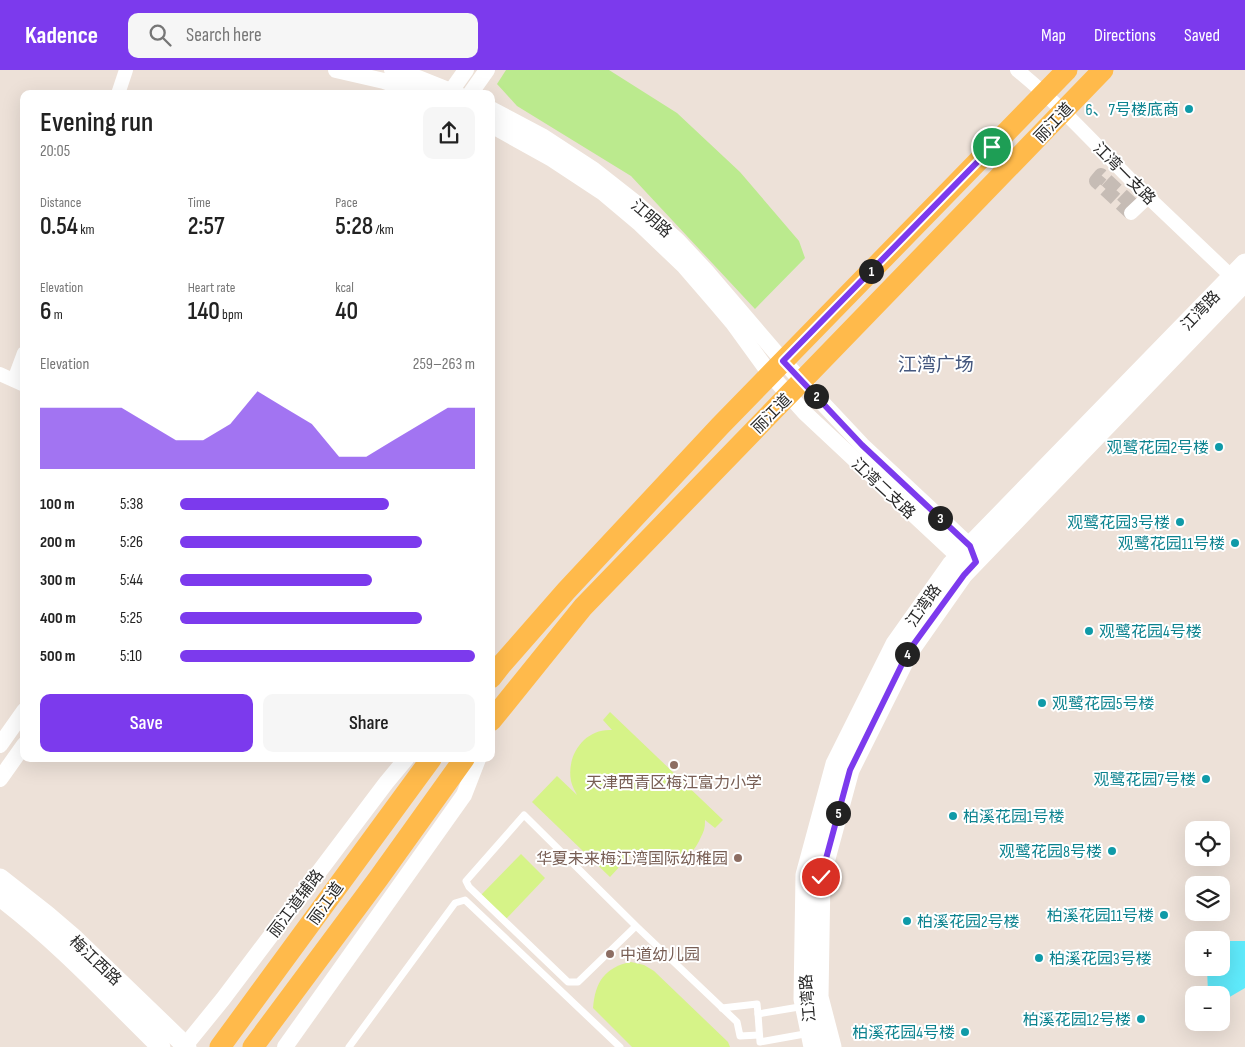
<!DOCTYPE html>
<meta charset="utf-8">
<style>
:root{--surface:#fff;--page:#f6f6f6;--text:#222;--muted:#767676;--accent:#7c3aed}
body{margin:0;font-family:"Sofia Sans Condensed","Noto Sans SC",sans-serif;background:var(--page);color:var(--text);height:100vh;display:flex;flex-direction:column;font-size:19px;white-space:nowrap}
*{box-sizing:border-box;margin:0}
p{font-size:16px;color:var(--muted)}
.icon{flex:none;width:28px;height:28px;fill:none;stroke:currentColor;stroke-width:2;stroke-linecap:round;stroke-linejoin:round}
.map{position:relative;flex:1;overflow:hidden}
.side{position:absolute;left:20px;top:20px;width:475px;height:672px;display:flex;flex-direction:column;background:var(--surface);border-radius:10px;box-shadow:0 5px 20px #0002}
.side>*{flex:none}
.fabs{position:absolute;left:1185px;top:751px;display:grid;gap:10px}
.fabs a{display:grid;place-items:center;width:45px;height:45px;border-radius:10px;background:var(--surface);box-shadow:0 5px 20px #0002;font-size:25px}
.pin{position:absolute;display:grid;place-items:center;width:42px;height:42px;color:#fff;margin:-21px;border:2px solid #fff;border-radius:50%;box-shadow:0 1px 5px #0007}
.km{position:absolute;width:25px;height:25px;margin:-12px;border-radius:50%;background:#222;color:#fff;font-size:14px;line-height:25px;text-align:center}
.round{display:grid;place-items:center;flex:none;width:52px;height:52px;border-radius:10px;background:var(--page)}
.head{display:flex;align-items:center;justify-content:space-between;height:85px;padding:0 20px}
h1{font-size:28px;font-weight:600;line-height:38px}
.figures{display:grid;grid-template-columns:repeat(3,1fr);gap:8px;height:85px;padding:5px 20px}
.figures div{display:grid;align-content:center}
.figures b{font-size:25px;font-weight:600}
.figures small{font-size:14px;font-weight:400}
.figures p{font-size:14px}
.chart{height:140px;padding:10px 20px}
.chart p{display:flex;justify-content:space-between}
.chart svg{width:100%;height:90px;margin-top:5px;fill:var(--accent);opacity:.7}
.primary-button{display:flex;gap:10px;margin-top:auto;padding:10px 20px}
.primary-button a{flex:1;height:58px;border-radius:10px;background:var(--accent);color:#fff;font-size:20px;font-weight:600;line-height:58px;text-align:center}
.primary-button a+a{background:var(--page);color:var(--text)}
ul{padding:0 20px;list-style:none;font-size:16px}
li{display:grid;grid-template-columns:80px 60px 1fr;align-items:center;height:38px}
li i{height:12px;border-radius:6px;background:var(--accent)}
header{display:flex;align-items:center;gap:30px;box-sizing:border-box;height:70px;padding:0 25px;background:var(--accent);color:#fff}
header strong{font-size:24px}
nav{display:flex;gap:28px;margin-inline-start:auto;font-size:18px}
.search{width:350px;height:45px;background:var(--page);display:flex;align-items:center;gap:12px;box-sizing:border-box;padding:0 18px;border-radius:10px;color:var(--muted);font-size:19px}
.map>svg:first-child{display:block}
.green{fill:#bbea8e}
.pitch{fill:#d6f388}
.water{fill:#5feafb}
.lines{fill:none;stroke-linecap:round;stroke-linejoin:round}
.minor-tunnel{stroke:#c6bcb5;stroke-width:14;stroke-dasharray:14 7;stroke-linecap:butt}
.service{stroke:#fff;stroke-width:7}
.minor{stroke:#fff;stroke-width:14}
.tertiary{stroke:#fff;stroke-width:16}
.secondary{stroke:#fff;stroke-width:19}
.primary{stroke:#ffba4b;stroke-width:21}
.route-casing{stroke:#fff;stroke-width:10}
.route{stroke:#7c3aed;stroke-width:6}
.culture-dot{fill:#0f9aa8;stroke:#fff;stroke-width:2}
.education-dot{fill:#8d6e63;stroke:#fff;stroke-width:2}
.labels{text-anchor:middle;stroke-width:4;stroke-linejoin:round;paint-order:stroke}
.culture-label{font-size:16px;fill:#0d838f;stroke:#fff;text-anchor:end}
.street-label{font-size:16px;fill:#292929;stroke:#fff}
.education-label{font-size:16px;fill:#785e54;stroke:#fff}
.quarter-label{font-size:19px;fill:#44577e;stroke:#fff}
</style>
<header>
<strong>Kadence</strong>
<div class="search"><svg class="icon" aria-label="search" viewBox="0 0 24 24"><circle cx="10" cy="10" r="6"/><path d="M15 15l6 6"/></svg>Search here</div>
<nav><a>Map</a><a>Directions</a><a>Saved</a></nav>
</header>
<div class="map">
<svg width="1245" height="977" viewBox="0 0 1245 977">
<rect width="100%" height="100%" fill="#ede1d8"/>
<!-- green -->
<path class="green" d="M506,0H609L677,43L740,102L799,171L805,188L755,239L631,106L517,36L497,14Z"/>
<!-- pitch -->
<g class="pitch">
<path d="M610,642L723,750L715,758L705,750C705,759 704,761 700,769C698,774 693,781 689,785C680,792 658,795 647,791C642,789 638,785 634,781L610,807L532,732L557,706L577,725C575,721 572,716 571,711C566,685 585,658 612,660L603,650Z"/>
<path d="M521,784L545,808L506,849L481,825Z"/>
<path d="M631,892L644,895L654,901L728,972L730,977H632L593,938C595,912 605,897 631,892Z"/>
</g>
<!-- water -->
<path class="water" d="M1230,871H1245V918L1221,932V925H1211L1208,923L1207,898H1221V879Z"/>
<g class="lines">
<!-- minor-tunnel -->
<path class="minor-tunnel" d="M1131,143L1096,111L1101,105L1136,138"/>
<!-- service -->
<g class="service">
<path d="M636,856L524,745L466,811L469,817L568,912H578L636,856L737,952L740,966L759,965"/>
<path d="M805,936L758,944L760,972L810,963"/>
<path d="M722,938L757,934L758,944"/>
<path d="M349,977L455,833L465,830L620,977"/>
</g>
<!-- minor -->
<g class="minor">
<path d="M1017,0C1065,39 1105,85 1149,128C1176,154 1204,180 1232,207"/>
<path d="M118,24L126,0"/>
<path d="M1131,143L1148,127"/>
<path d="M0,304L24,315"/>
<path d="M14,310L24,283"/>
</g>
<!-- tertiary -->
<g class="tertiary">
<path d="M336,0L384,11L420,24"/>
<path d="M392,0L418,8L458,24"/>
<path d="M449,24L466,0"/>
<path d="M470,24L487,0"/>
<path d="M491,39L542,66L594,100L636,133L678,171L706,201L783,291L862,375L970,476L974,488"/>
<path d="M491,55L552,89L602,122L640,154L684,196L716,233L733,253L770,304L805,343L959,487L971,491"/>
<path d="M0,675L24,641"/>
<path d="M0,709L24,675"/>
<path d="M184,977L223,929L386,713L406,689"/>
<path d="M285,977L464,725L478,689"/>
</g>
<!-- secondary -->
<g class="secondary">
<path d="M0,808L47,845L75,869L187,977"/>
<path d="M0,827C58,871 109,926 161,977"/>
<path d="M813,977L803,929L805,805L835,694L895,574L951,495L1245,193"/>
<path d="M832,977L819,927L821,807L850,700L909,582L963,505L1245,212"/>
</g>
<!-- primary -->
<g class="primary">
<path d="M491,608L502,594L566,521L720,356L1067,0"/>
<path d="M491,651L583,537L1103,0"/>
<path d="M220,977L431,689"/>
<path d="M253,977L378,809L464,689"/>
</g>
</g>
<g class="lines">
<!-- route casing -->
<g class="route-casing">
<path id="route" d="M821,807L850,700L908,582L964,505L976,492L970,476L862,375L783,291L992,77"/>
</g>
<!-- route -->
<use href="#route" class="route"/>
</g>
<!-- markers -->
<g class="culture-dot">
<circle cx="1189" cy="39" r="5"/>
<circle cx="1219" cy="377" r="5"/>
<circle cx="1180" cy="452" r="5"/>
<circle cx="1235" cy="473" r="5"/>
<circle cx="1089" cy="561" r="5"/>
<circle cx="1042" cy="633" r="5"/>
<circle cx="1206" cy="709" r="5"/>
<circle cx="953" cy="746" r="5"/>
<circle cx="1112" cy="781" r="5"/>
<circle cx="1164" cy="845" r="5"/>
<circle cx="907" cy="851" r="5"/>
<circle cx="1039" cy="888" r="5"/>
<circle cx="1141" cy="949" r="5"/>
<circle cx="965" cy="962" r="5"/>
</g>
<g class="education-dot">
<circle cx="674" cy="695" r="5"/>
<circle cx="738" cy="788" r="5"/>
<circle cx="610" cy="884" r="5"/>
</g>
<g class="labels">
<!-- culture labels -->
<g class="culture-label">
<text x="1179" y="45">6、7号楼底商</text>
<text x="1209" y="383">观鹭花园2号楼</text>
<text x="1170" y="458">观鹭花园3号楼</text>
<text x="1225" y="479">观鹭花园11号楼</text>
<text x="1099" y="567" text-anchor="start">观鹭花园4号楼</text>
<text x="1052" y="639" text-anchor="start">观鹭花园5号楼</text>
<text x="1196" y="715">观鹭花园7号楼</text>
<text x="963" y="752" text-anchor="start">柏溪花园1号楼</text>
<text x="1102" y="787">观鹭花园8号楼</text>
<text x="1154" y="851">柏溪花园11号楼</text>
<text x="917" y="857" text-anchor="start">柏溪花园2号楼</text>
<text x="1049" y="894" text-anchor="start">柏溪花园3号楼</text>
<text x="1131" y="955">柏溪花园12号楼</text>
<text x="955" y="968">柏溪花园4号楼</text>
</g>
<!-- street labels -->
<g class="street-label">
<text transform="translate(1053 52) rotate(-46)" y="6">丽江道</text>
<text transform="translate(1125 103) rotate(45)" y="6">江湾一支路</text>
<text transform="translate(652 148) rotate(41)" y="6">江明路</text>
<text transform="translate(1200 240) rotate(-46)" y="6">江湾路</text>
<text transform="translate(771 343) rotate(-45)" y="6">丽江道</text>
<text transform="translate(884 418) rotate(43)" y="6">江湾二支路</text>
<text transform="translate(923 535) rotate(-55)" y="6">江湾路</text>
<text transform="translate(295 833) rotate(-53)" y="6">丽江道辅路</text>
<text transform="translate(325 833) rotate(-54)" y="6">丽江道</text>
<text transform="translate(96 890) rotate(43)" y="6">梅江西路</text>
<text transform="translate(807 928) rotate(-95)" y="6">江湾路</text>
</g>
<!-- education labels -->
<g class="education-label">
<text x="674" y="718">天津西青区梅江富力小学</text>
<text x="728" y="794" text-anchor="end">华夏未来梅江湾国际幼稚园</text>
<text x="620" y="890" text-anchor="start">中道幼儿园</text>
</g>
<!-- quarter labels -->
<g class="quarter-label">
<text x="936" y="301">江湾广场</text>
</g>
</g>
</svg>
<div class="fabs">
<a><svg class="icon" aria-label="locate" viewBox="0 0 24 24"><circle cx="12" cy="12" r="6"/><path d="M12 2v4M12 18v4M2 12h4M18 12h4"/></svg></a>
<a><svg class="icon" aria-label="layers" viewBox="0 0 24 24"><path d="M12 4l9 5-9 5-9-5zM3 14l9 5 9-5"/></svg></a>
<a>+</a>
<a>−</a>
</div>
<div class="pin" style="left:992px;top:77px;background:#1e9e55"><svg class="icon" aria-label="arrive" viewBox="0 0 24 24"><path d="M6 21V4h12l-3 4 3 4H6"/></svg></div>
<div class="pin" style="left:821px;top:807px;background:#d93025"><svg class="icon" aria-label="check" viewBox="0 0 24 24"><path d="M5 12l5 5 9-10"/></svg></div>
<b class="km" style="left:871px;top:201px">1</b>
<b class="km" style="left:816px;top:326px">2</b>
<b class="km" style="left:940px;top:448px">3</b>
<b class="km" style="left:907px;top:584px">4</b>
<b class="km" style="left:838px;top:743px">5</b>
<section class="side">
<div class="head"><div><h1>Evening run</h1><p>20:05</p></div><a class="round"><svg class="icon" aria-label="share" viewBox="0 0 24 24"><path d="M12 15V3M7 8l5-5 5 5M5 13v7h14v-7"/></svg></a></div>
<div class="figures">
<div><p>Distance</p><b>0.54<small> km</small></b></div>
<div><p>Time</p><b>2:57</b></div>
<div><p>Pace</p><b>5:28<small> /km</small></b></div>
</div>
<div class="figures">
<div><p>Elevation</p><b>6<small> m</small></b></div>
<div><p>Heart rate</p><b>140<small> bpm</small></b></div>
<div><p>kcal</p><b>40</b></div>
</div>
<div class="chart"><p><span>Elevation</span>259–263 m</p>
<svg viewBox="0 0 160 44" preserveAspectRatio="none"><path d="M0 44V14L10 14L20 14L30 14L40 22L50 30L60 30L70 22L80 6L90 14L100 22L110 38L120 38L130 30L140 22L150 14L160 14V44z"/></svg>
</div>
<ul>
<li><b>100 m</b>5:38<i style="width:71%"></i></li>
<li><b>200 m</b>5:26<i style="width:82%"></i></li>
<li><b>300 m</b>5:44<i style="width:65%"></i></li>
<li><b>400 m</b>5:25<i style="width:82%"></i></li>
<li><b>500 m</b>5:10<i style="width:100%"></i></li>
</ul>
<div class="primary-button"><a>Save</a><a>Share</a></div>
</section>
</div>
